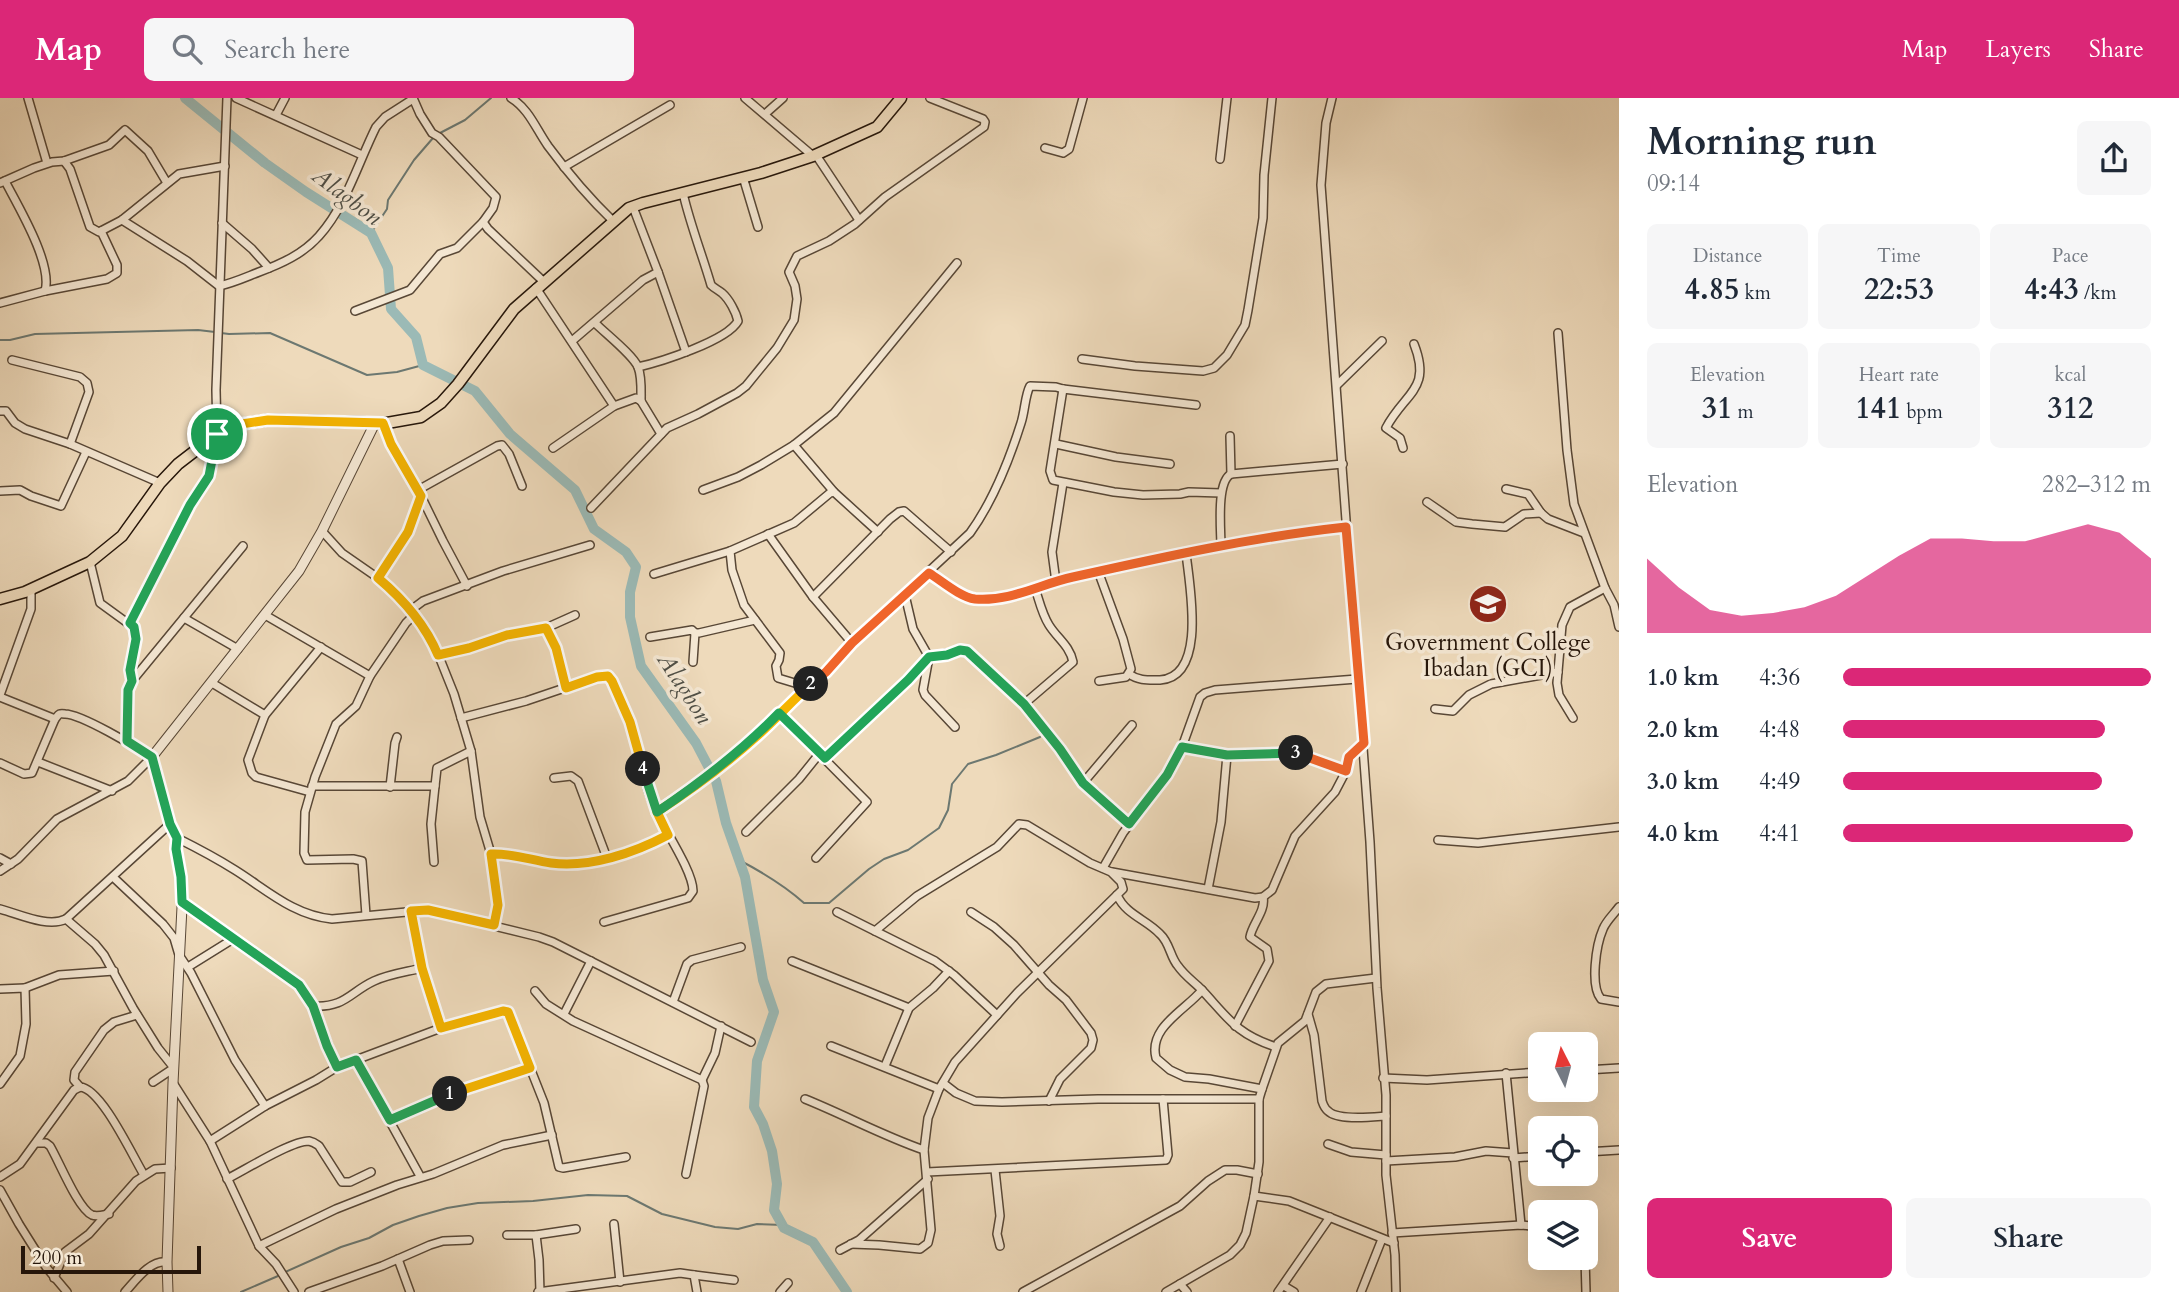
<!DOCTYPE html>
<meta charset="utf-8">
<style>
:root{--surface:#fff;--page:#f6f6f7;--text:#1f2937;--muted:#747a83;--accent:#db2777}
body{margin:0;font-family:Cardo,serif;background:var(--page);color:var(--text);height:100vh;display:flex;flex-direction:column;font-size:26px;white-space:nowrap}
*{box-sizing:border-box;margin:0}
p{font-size:23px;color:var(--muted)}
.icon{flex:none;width:38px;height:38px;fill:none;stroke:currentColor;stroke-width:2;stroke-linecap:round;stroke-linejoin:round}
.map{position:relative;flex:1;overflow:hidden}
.panel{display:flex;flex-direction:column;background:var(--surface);width:560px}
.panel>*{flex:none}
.needle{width:46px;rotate:354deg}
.buttons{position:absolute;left:1528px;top:934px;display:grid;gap:14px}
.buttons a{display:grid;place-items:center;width:70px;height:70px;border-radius:10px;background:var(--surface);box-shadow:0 7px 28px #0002;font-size:35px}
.scale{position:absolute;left:21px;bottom:18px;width:180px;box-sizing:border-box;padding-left:7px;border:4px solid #26160a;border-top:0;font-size:19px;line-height:24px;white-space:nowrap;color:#26160a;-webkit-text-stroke:5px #f4e7d3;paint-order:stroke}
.pin{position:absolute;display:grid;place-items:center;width:60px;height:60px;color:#fff;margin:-30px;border:4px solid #fff;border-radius:50%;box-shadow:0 2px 7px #0007}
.km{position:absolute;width:35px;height:35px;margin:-18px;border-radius:50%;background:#222;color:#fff;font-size:19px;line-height:35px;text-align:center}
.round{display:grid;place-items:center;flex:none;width:74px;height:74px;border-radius:10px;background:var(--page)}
.headline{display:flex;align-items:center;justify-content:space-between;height:119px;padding:0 28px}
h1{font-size:38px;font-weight:700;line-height:52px}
.figures{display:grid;grid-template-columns:repeat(3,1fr);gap:10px;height:119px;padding:7px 28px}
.figures div{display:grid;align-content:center;border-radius:10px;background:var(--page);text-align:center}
.figures b{font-size:30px;font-weight:700}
.figures small{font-size:19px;font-weight:400}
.figures p{font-size:19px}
.chart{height:196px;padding:14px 28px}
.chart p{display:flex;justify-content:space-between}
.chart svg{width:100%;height:126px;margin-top:7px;fill:var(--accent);opacity:.7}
.action{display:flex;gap:14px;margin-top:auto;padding:14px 28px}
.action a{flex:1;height:80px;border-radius:10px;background:var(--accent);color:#fff;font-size:28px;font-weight:700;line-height:80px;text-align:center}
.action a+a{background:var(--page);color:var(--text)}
ul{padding:0 28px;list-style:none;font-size:23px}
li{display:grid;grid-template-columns:112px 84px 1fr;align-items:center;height:52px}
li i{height:18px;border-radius:9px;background:var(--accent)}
header{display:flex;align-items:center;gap:42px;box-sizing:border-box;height:98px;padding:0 35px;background:var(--accent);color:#fff}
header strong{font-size:33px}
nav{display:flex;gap:38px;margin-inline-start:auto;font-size:24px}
.search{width:490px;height:63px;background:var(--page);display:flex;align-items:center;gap:18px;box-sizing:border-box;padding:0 24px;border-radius:10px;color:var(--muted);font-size:26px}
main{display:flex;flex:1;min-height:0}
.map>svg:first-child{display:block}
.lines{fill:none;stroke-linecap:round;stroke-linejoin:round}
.stream{stroke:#6c7871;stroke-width:2}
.river{stroke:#9bbab6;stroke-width:10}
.minor-casing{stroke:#584736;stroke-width:10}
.tertiary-casing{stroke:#584736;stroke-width:11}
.primary-casing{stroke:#26160a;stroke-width:13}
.minor{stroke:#f4e7d3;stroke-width:7}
.tertiary{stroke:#f4e7d3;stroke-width:9}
.primary{stroke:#eedabb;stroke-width:10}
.split-1-casing{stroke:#fff;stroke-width:14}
.split-2-casing{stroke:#fff;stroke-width:14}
.split-3-casing{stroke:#fff;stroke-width:14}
.split-4-casing{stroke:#fff;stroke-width:14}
.split-5-casing{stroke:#fff;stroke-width:14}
.split-1{stroke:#22a559;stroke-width:9}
.split-2{stroke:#f5b400;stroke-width:9}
.split-3{stroke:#f0652b;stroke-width:9}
.split-4{stroke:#22a559;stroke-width:9}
.split-5{stroke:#f5b400;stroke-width:9}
.labels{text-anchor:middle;stroke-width:7;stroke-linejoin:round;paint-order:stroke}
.poi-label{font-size:23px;fill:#26160a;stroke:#f4e7d3}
.water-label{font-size:24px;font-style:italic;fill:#4f4f46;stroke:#f4e7d3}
</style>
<header>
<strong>Map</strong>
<div class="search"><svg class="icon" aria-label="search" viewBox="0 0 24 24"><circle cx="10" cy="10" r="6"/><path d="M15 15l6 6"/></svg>Search here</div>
<nav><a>Map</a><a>Layers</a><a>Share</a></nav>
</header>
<main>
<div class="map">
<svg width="1619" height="1194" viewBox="0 0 1619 1194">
<rect width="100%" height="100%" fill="#eedabb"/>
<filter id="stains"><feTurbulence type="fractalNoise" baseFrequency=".00286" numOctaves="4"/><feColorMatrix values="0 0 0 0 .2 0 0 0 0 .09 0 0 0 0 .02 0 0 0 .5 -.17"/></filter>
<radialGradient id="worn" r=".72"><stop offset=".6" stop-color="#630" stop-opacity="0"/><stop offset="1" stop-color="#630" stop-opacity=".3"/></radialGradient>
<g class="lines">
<!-- stream -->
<g class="stream">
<path d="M440,35L465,22L491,0"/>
<path d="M371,135L387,111L388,102L414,62L433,40"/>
<path d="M221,235L229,236L270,235L367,277L397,274L423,267"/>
<path d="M0,242H10L35,236L198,232L215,234"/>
<path d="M739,762C762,774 784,787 804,805H829L869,771L884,761L908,752L939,730L948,712L952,686L968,666L996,657L1040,639"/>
<path d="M283,1175L341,1149L369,1140L393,1127L419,1118L447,1110L478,1105L533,1103L588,1097L627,1098L662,1116L715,1129L738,1131L757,1126L783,1127"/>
<path d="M241,1194L278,1178"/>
</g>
<!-- river -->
<path class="river" d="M185,0L265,65L306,94L371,135L388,170L391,211L416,239L423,267L475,293L510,336L575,392L594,431L626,454L636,469L630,494V519L641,568L696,645L716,683L726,725L745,779L763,882L774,914L757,963L754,1009L763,1026L772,1053L777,1086L774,1112L784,1130L813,1144L847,1194"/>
<!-- minor casing -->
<g class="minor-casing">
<g id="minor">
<path d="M28,0L47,65"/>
<path d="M236,0L362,57"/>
<path d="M511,0C529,11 536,31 548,48C568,75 589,100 613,123"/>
<path d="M745,0L813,58"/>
<path d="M1332,0L1326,25L1321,87L1370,744L1377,890L1386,997V1077L1395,1157L1396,1194"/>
<path d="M765,16L783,0"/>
<path d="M276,17L285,0"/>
<path d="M1045,50L1063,55L1069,51L1083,0"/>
<path d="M816,57L859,122"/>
<path d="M1220,61L1227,0"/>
<path d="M64,63L70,71L90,129L99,134L122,122L179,76L225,68"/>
<path d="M564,69L670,7"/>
<path d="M743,79L758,129"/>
<path d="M5,83C18,108 53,166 45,193"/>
<path d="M0,85L34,70L52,64L64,63L109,47L125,32L148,53L167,85"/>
<path d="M122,122L187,163L219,188C233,185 246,179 259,174C281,166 303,156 319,138C346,108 358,65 376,29L385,19L413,1"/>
<path d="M483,124L488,131L544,184"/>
<path d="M222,125L252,151L269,170"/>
<path d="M658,174L686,254"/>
<path d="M536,190L614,308L553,350"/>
<path d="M0,205L45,193L107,181L117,175V167L101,133"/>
<path d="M355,213L410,192L440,156L457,150L483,124L493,110L496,99L439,39L432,35L420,16L413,0"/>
<path d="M595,225C606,236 633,257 638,269C642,279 641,292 641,303L636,300L614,308"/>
<path d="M1558,235L1567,352L1574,406L1605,490L1614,507L1619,529"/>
<path d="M572,243L643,182L658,174L633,109"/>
<path d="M1082,261L1135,268L1203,273L1214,270L1227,257L1245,227L1248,212L1263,120L1264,77L1272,0"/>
<path d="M12,262L80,279L87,285L89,294L70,346"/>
<path d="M638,269C660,264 727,243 738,223C736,214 729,201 722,195C718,192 714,190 711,187C702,156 690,126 683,95"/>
<path d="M1337,287L1382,243"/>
<path d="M1063,291L1050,373L1053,382L1114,394L1143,397L1180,396L1189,394L1221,395"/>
<path d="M641,303L661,336"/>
<path d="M0,313H6L15,325L25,331L70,346L160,385"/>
<path d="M383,325L391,346L421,398L443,443L467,488"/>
<path d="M1230,338L1231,376"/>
<path d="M1056,346L1116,359L1170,366"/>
<path d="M794,347L834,394L878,434"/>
<path d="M1403,350L1400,340L1386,330C1405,294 1432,292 1414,246"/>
<path d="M1506,391L1528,396L1541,415L1548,421L1584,435"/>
<path d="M418,392L497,348L502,347L509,356L522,388"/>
<path d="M703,392L738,379L761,367L794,347L834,315L957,165"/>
<path d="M0,393L20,392L31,398L61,408L86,354"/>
<path d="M1427,404L1456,424L1472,426L1505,429L1524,416L1541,415"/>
<path d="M591,410L667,330L698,316L737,295L746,288L777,250L794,222L797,201L795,188L789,174L797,158L829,143L855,126L885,99L984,29L985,24L983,21L930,0"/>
<path d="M322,433L342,455L378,480L395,494L411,512"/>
<path d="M768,436L813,499L852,545"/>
<path d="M1221,449C1221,432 1216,384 1231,376L1343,366"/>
<path d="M90,464L100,505L133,529C139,547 129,565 132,583"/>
<path d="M1098,473L1123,541L1131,571L1126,579L1099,583"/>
<path d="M929,475C942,483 960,499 975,501C1010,504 1041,486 1073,479C1163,459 1254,439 1346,429"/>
<path d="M654,476L730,453"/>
<path d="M378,480L408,434L421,398"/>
<path d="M1056,484L1052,454L1063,385"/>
<path d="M905,497L913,531L929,559L923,592L925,597L955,629"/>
<path d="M813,499L890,421L899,414L904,413L951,454"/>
<path d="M265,517L370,578"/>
<path d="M184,520L238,551"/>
<path d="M130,525L190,407L209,378L217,336L216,292L227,0"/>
<path d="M546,530L556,550L566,590"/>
<path d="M650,539L692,532L695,535H699L755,522"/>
<path d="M438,557L495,542L507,537L546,530L575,517"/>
<path d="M693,564L695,535"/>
<path d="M1129,576C1139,583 1148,582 1160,582C1208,579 1189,485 1186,455"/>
<path d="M212,585L265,617"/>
<path d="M808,589L778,580L776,568L779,562L780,555L744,507L732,472L730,453L794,425L830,395L834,394"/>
<path d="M0,597L31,511V491"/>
<path d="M0,599L55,621"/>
<path d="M1024,606L1073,564C1070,548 1057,540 1049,527C1042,516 1039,502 1035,490"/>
<path d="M1435,611L1453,613L1469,597L1491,586L1558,574"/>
<path d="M779,615L867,704L816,760"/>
<path d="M461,620L526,603L597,579L608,578L612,583C636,624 637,673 657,715C666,734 693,774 693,793L688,800L604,824"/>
<path d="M1573,620L1559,597L1557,585L1562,527L1570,509L1605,490"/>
<path d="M127,643L128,592L132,583L243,448"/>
<path d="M1182,649L1227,657L1296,655L1346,673"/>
<path d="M825,660L908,582L929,559C941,558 955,551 967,553L1024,606L1060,651L1083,685L1096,694L1129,726"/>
<path d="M38,664L112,693"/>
<path d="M0,665L24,676L32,675L55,621C59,616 59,615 65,616C81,616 136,649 152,659L128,683L57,721L18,761L0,773"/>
<path d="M554,680L571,678L578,683L607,760"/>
<path d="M1083,685L1132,627"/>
<path d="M312,688H435L437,670L471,653"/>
<path d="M390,689L395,645L397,639"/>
<path d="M310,694L256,679L252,675L248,662L265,617L321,549"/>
<path d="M657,714L682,698L756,639L787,607L826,574L852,545L970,435C993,403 1009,363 1021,325C1025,313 1025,297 1030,288L1056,289L1063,291L1196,307"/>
<path d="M746,734L799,681L820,655"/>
<path d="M177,740C197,750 216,760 235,772C267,792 293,817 332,821L428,812L539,839L553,844L751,944"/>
<path d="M1438,742L1478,745L1619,729"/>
<path d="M491,756C512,756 531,762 551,765C590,770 634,755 668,737"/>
<path d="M0,760L11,766"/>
<path d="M434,764L431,726L435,688"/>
<path d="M1103,770L1123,735L1173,668L1182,649L1200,599L1205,595L1215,592L1357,581"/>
<path d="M1112,774L1255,800L1263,799L1272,792L1295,738L1335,694L1346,673L1349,659L1364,645"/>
<path d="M113,779L163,826L174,840L179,857L191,875L235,962L265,1008"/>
<path d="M1208,791L1221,724L1227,657"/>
<path d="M1117,797C1126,817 1146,821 1160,836C1170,845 1170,859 1178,868C1184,877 1194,884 1201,891C1228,920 1236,936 1276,949"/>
<path d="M182,804L299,887L313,908L337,969"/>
<path d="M1619,809C1614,816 1606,823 1603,831C1596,847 1590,888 1601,901L1619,904"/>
<path d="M0,811C19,816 48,830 66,821L95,846L104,857L133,910L158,950L174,970L153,984"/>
<path d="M411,813L422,870L441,930"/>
<path d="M837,814L935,863L954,877L997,917"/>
<path d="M971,814L994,829L1014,847L1049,887L1066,902L1091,935L1093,942L1091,950L1060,981L1049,1003"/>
<path d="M366,817L362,763L353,761L307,762L304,755L305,714L315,679L336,626L356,608L370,578L406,525L414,517"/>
<path d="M66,821L170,726"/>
<path d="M494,827L498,807L495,783L491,756L480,719L471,653L454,596L434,546L411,512L423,503L503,473L590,447"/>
<path d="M792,863L909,910"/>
<path d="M188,869L233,841"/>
<path d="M25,890L59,877L114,873"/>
<path d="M0,891L25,890L26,926L20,958L0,986"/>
<path d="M1202,892C1186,912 1148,929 1156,960L1170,972L1185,979L1209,981L1262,991"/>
<path d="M535,893L546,906L573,923L702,982L704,988L686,1076"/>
<path d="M673,904L687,866L692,862L741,849"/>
<path d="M313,908C345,910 350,894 374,883C389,876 406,874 422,870"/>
<path d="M564,916L591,863"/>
<path d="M1308,916L1314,937L1322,1003C1323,1006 1325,1011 1328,1013C1338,1023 1372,1019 1386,1018"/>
<path d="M137,917L114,924L104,932L75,974L74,982L80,989C101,990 132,1057 144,1077"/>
<path d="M1235,928L1269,863L1267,851L1250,839C1252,826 1266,813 1263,799"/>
<path d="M831,948L939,991"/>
<path d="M356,962L420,1078"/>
<path d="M885,968L909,910L933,890L949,873"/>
<path d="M1586,972L1619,970"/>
<path d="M1506,975L1521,1127"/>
<path d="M1383,980L1427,982L1540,974"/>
<path d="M702,982L715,955L721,928"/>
<path d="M173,985L210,1043L259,1148L276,1166L294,1194"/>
<path d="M943,985L956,995L975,1003L1002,1004L1098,1001H1259"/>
<path d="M805,1001C845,1017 883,1038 924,1052"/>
<path d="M390,1022L457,993L530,970"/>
<path d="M210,1043L265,1008L316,982L337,969L441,930L503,913L508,914L544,1005L559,1069L563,1070L626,1059"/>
<path d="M37,1045H46L50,1048C59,1063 78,1111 92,1117C97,1119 103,1117 109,1116"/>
<path d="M1328,1046L1351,1054L1386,1057"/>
<path d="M1586,1054L1619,1052"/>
<path d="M1513,1060L1540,1058"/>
<path d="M1386,1063L1455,1059L1486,1053L1513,1055"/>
<path d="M995,1072L1000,1118L997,1136L1000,1148"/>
<path d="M927,1074L1166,1062L1168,1057L1163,1001"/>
<path d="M0,1079L20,1066L74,992L80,989"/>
<path d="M227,1081C245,1072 291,1043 309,1043C314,1044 315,1045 319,1048L342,1084H350L371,1074"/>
<path d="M0,1092L19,1126L46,1169L67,1194"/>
<path d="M1254,1098L1289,1103L1394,1145"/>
<path d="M614,1126L620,1184"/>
<path d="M1392,1135L1521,1127L1540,1129"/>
<path d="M507,1137H536L539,1162L540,1194"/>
<path d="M536,1137L576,1131"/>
<path d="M851,1146L879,1147L920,1151L928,1145L931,1132L924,1052L928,1020L939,991L955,964L1017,895L1123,791L1121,784L1111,774L1090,765L1027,727L1019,726L997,749L917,798L875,833"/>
<path d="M259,1148L336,1111L397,1087L433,1076L503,1047L552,1037"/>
<path d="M840,1152L859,1142L928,1081"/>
<path d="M1585,1160L1586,1194"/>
<path d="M398,1161L410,1194"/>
<path d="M694,1177L734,1182"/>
<path d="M54,1180L65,1154L89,1136L136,1083L155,1071L171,1070"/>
<path d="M1180,1186L1187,1194"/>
<path d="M1284,1188L1294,1194"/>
<path d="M125,1194C136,1182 150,1162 167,1164"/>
<path d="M309,1194L382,1168L430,1147L443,1143L469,1142"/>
<path d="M538,1194L680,1175L694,1177L697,1194"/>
<path d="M780,1194L788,1185"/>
<path d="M1023,1194L1180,1108L1208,1083L1225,1072H1237L1258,1076"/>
<path d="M1166,1194L1230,1157L1240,1147L1246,1135L1254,1098L1259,1064V1001L1262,991L1278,945L1305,923L1316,894L1326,886L1376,880"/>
<path d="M1278,1194L1330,1119"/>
<path d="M1361,1194L1382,1141"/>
</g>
</g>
<!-- tertiary casing -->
<g class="tertiary-casing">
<path id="tertiary" d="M168,1194L167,1164L173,985L182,809L181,779L176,751L177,740L170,726L152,659L299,473L322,433L375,325"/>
</g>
<!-- primary casing -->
<g class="primary-casing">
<path id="primary" d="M0,501L25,494L90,464L122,438L160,385L178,366L217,336L235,327L268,322L387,325L421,319L441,305L458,286L514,211L629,110L643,105L761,75L813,58L877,29L901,0"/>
</g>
<!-- minor -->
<use href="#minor" class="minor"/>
<!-- tertiary -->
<use href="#tertiary" class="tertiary"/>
<!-- primary -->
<use href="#primary" class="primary"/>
</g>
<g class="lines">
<!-- split-1 casing -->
<g class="split-1-casing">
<path id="split-1" d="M217,336L209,378L190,407L130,525L134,529L136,541L130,572L132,583L128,592L127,643L152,659L170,726L177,740L176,751L181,779L182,804L299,887L313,908L327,948L337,969L356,962L390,1022L450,996"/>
</g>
<!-- split-2 casing -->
<g class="split-2-casing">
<path id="split-2" d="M450,996L530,970L508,914L503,913L441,930L422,870L411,813L428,812L494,827L498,807L491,756C512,755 531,762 551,765C590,770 634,755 668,737L657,714C691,692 726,666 756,639C775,622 792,603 811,586"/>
</g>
<!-- split-3 casing -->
<g class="split-3-casing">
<path id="split-3" d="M811,586L826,574L852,545L929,475C942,483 960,499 975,501C1010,504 1040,486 1073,479C1163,459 1254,439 1346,429L1364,645L1349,659L1346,673L1296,655"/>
</g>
<!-- split-4 casing -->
<g class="split-4-casing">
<path id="split-4" d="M643,671L657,714C700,685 743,652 779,615L825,660L908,582L929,559L947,557L960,552L967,553L1024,606L1060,651L1083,685L1129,726L1167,677L1182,649L1227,657L1296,655"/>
</g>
<!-- split-5 casing -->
<g class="split-5-casing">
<path id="split-5" d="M217,336L235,327L268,322L383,325L391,346L421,398L408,434L378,480C403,501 425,526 438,557L469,550L507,537L546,530L556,550L566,590L597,579L608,578L612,583L630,624L643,671"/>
</g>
<!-- split-1 -->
<use href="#split-1" class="split-1"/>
<!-- split-2 -->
<use href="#split-2" class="split-2"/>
<!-- split-3 -->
<use href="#split-3" class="split-3"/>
<!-- split-4 -->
<use href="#split-4" class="split-4"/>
<!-- split-5 -->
<use href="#split-5" class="split-5"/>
</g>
<!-- icons -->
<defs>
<g id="school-disc" transform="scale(2.0125)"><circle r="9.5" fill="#8f2418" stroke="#f4e7d3"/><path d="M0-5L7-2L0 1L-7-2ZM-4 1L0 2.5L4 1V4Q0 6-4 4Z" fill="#fff"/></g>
</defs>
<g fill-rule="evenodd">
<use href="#school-disc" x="1488" y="506"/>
</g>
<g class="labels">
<!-- poi labels -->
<g class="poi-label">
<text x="1488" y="552">Government College<tspan x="1488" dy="26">Ibadan (GCI)</tspan></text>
</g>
<!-- water labels -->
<g class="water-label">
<text transform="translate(347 98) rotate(37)" y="8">Alagbon</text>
<text transform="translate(685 590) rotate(57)" y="8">Alagbon</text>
</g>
</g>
<rect width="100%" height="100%" filter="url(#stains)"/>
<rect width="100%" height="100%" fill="url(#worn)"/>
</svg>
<div class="buttons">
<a><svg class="needle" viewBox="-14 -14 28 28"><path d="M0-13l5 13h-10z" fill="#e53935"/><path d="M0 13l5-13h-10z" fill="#747a83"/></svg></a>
<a><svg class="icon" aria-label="locate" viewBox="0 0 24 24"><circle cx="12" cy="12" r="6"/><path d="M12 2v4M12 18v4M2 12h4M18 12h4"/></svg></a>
<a><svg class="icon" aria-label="layers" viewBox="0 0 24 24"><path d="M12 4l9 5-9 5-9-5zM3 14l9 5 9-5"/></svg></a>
</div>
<div class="scale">200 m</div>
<div class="pin" style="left:217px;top:336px;background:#1e9e55"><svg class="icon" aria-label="arrive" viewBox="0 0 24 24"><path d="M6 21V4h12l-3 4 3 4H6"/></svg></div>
<b class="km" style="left:450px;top:996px">1</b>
<b class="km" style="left:811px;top:586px">2</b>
<b class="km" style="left:1296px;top:655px">3</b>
<b class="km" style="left:643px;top:671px">4</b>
</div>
<section class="panel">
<div class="headline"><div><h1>Morning run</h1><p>09:14</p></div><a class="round"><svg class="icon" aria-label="share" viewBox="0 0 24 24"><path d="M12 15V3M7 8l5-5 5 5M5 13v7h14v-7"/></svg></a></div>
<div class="figures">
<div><p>Distance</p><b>4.85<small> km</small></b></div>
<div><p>Time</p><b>22:53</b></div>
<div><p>Pace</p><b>4:43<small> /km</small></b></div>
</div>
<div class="figures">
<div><p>Elevation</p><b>31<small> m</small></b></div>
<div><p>Heart rate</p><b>141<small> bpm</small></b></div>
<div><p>kcal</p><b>312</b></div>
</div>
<div class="chart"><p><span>Elevation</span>282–312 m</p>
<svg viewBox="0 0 160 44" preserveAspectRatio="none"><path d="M0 44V18L10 28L20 36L30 38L40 37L50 35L60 31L70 24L80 17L90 11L100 11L110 12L120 12L130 9L140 6L150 9L160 18V44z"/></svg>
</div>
<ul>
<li><b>1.0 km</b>4:36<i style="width:100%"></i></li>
<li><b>2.0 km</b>4:48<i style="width:85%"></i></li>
<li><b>3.0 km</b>4:49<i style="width:84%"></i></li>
<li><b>4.0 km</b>4:41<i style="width:94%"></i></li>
</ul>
<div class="action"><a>Save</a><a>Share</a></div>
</section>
</main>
